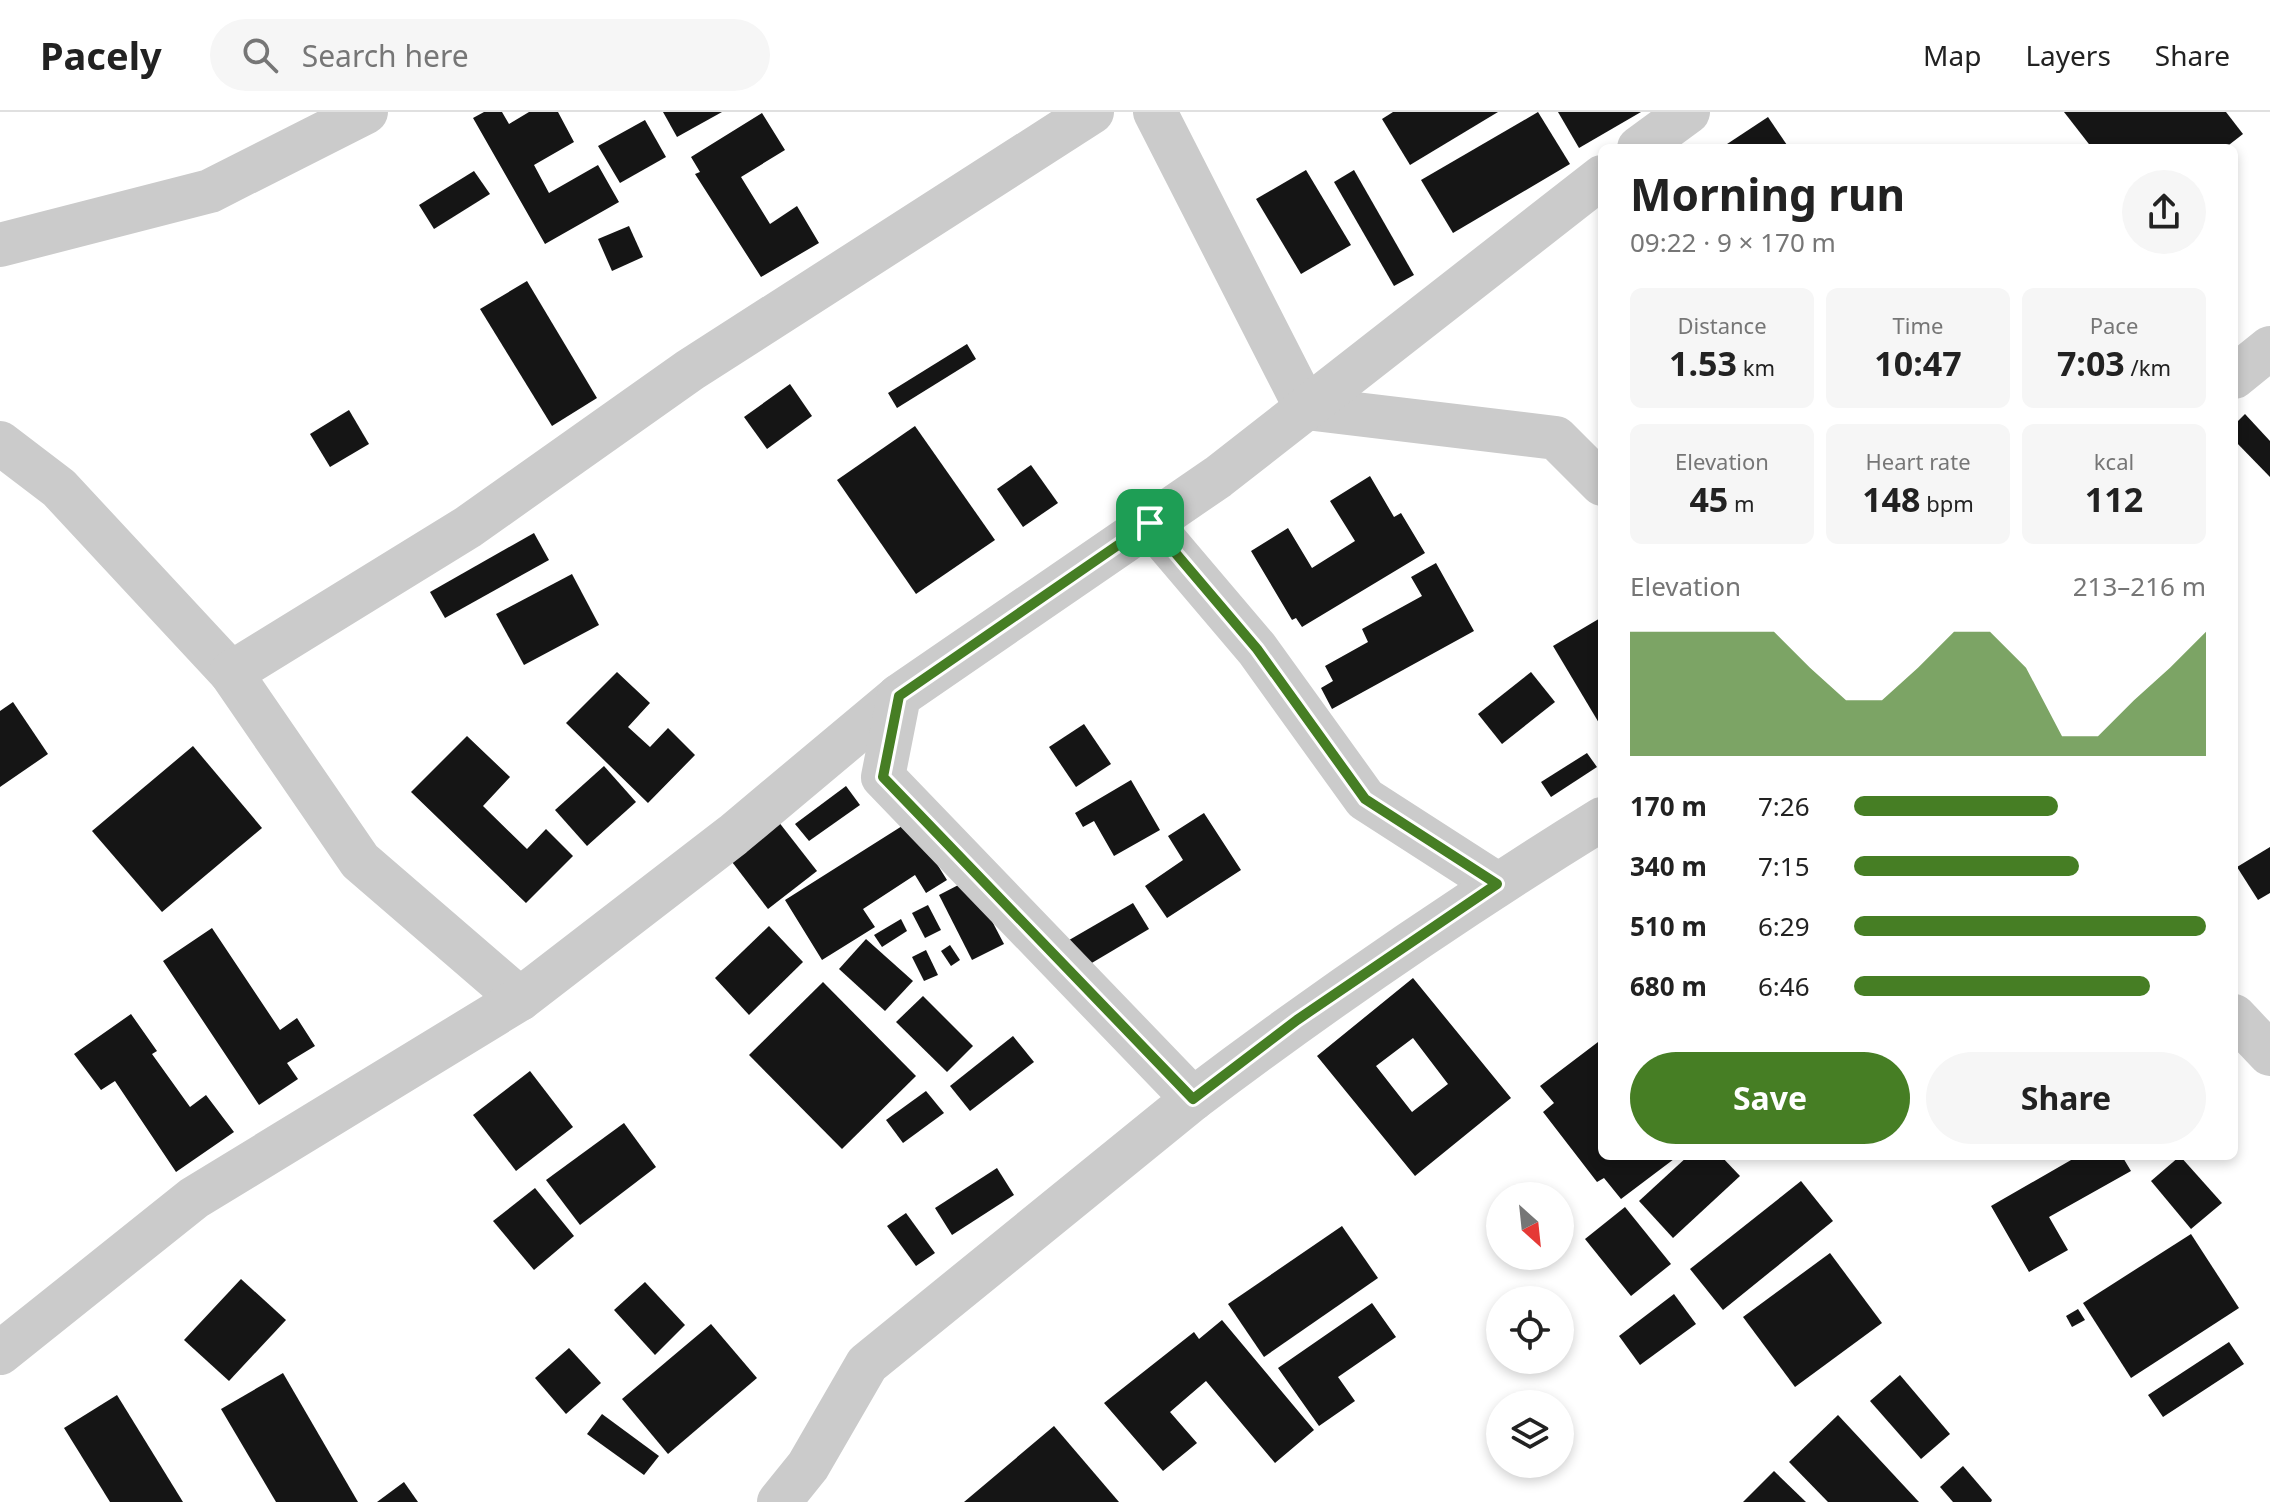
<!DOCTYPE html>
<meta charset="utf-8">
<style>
:root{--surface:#fff;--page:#f6f6f6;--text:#222;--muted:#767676;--line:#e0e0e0;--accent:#467e24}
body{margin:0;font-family:"Noto Sans",sans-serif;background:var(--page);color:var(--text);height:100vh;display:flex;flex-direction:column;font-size:30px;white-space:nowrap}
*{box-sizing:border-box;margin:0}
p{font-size:26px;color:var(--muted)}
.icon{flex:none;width:44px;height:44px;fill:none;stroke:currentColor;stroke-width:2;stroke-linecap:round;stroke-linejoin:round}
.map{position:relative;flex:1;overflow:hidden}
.drawer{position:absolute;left:1598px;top:32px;width:640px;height:1016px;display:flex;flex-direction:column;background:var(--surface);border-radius:12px;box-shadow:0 4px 12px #0003}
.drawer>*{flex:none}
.needle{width:52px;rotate:153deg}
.controls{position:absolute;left:1486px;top:1070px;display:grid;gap:16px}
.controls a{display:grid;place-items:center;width:88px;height:88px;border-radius:50%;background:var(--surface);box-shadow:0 4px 12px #0003;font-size:40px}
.pin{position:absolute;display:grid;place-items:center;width:68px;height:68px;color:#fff;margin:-34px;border-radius:16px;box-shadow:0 4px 12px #0006}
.round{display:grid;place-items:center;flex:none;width:84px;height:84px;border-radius:42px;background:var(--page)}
.headline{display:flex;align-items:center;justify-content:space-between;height:136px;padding:0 32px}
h1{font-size:44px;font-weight:700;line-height:60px}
.figures{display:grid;grid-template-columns:repeat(3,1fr);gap:12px;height:136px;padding:8px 32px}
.figures div{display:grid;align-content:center;border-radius:12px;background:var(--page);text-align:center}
.figures b{font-size:34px;font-weight:700}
.figures small{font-size:22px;font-weight:400}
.figures p{font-size:22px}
.chart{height:224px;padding:16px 32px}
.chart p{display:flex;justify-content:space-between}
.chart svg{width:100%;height:144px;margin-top:8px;fill:var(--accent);opacity:.7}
.primary-button{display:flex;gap:16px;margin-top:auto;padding:16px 32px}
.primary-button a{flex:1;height:92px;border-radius:48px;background:var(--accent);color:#fff;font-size:32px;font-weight:700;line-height:92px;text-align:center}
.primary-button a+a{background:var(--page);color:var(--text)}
ul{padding:0 32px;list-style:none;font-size:26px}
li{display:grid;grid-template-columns:128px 96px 1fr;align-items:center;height:60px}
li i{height:20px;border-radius:10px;background:var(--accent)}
header{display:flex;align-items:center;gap:48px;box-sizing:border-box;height:112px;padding:0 40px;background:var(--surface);border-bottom:2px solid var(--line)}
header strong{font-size:38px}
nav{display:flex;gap:44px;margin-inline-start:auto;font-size:28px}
.search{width:560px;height:72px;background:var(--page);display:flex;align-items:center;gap:20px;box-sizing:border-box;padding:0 28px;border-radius:44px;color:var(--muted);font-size:30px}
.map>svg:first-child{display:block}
.building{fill:#151515;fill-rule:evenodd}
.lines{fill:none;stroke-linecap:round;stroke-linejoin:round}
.minor{stroke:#cbcbcb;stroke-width:44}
.route-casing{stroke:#fff;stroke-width:16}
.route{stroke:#467e24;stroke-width:10}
</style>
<header>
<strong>Pacely</strong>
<div class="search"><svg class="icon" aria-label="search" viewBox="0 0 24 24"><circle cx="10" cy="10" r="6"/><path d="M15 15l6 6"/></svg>Search here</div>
<nav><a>Map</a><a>Layers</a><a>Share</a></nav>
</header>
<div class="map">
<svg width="2270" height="1390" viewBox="0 0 2270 1390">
<rect width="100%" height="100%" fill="#fff"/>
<!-- building -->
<g class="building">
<path d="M484,0H502L509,12L529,0H558L574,30L534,53L549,81L598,53L619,90L545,132L473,6Z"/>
<path d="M663,0H722L677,25Z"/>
<path d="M1393,0H1498L1410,53L1382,7Z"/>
<path d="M1538,0L1570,52L1453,121L1421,68Z"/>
<path d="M1558,0H1641L1579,36Z"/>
<path d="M2064,0H2226L2243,22L2225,36H2092Z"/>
<path d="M762,1L785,38L741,65L770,112L797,94L819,131L761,165L695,62L700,60L691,45Z"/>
<path d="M1768,5L1789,36H1721Z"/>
<path d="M645,8L666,45L620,71L598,34Z"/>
<path d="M1306,58L1351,133L1301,162L1256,87Z"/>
<path d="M1354,58L1414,163L1394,174L1334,70Z"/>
<path d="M474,59L490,82L434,117L419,93Z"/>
<path d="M629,114L643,145L612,159L598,127Z"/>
<path d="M527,169L597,286L552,314L480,197Z"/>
<path d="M967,232L976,247L897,296L888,281Z"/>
<path d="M790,272L812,304L767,337L744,305Z"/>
<path d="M349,298L369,332L330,355L310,322Z"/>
<path d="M2245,302L2270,329V365L2234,328V313Z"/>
<path d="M915,314L995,428L916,482L837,368Z"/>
<path d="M1031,353L1058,391L1023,415L997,377Z"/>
<path d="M1370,364L1394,405L1401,401L1425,441L1302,515L1296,506L1292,508L1251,439L1288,416L1312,456L1355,429L1330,389Z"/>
<path d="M534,421L549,448L445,506L430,480Z"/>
<path d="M1436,451L1474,519L1332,597L1321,576L1333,569L1325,554L1368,530L1362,517L1422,484L1411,465Z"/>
<path d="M572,462L599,513L524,553L496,502Z"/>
<path d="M1602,505V616L1553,534Z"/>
<path d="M617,560L650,591L628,615L650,635L668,616L695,643L648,691L566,611Z"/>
<path d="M1531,560L1555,590L1502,632L1478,602Z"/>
<path d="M13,590L48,642L0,675V599Z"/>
<path d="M1084,612L1111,652L1076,675L1049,635Z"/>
<path d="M467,624L510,665L483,694L527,737L546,717L573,744L526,791L411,680Z"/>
<path d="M193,634L262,716L162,800L92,719Z"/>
<path d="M1587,641L1597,655L1551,685L1541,670Z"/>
<path d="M604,654L636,690L587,734L555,698Z"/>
<path d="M1131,668L1160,718L1114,744L1094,709L1083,715L1075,701Z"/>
<path d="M846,674L860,693L809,729L795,712Z"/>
<path d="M1204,701L1241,758L1167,806L1145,774L1183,748L1168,724Z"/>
<path d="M778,709L817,759L768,797L729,746Z"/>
<path d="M910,709L947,768L926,781L915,763L863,797L875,815L822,848L785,788Z"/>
<path d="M2270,735V781L2258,788L2237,755Z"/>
<path d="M970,767L1004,832L972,848L939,783Z"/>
<path d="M1133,791L1149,817L1080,858L1064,831Z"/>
<path d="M928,793L941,818L925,826L912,801Z"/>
<path d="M901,807L907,819L882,835L874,823Z"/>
<path d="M769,814L803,850L749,903L715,866Z"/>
<path d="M212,816L280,918L297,906L315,934L287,951L298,967L259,993L163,849Z"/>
<path d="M866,827L913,869L885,899L839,857Z"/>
<path d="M950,833L960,848L951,854L941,839Z"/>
<path d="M926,838L938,863L924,869L912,845Z"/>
<path d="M1413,866L1511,986L1415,1064L1317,944ZM1413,926L1448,972L1412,1000L1376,954Z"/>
<path d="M823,870L916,964L842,1037L749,943Z"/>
<path d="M923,884L973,934L947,960L896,910Z"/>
<path d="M131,902L157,939L152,942L190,995L206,983L234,1020L176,1060L115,969L101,978L74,942Z"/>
<path d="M1013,924L1034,950L970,999L950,974Z"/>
<path d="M1602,927V1044H1678L1621,1087L1604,1066L1597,1070L1543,1000L1554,991L1540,974Z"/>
<path d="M530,959L573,1015L516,1059L473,1003Z"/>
<path d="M926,979L944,1001L903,1031L886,1008Z"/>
<path d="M624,1011L656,1055L580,1113L546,1068Z"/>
<path d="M1688,1044H1721L1740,1064L1673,1126L1639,1089Z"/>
<path d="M2078,1044H2122L2131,1059L2049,1105L2068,1138L2029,1160L1991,1094Z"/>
<path d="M2180,1044L2222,1091L2191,1117L2151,1069Z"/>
<path d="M997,1056L1014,1083L952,1123L935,1096Z"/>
<path d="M1801,1069L1833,1109L1723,1198L1690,1157Z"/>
<path d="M535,1076L574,1124L534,1158L493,1109Z"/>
<path d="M1625,1095L1671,1152L1631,1184L1585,1127Z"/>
<path d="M906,1101L935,1141L916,1154L887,1114Z"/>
<path d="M1342,1114L1378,1166L1264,1245L1228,1192Z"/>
<path d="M2191,1122L2239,1196L2131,1266L2083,1191Z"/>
<path d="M1830,1141L1882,1211L1795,1275L1743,1205Z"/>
<path d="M241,1167L286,1208L229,1269L184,1228Z"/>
<path d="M645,1170L685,1213L655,1243L614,1198Z"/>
<path d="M1674,1182L1696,1212L1640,1253L1619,1224Z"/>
<path d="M1372,1191L1396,1225L1338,1265L1355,1289L1319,1314L1278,1256Z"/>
<path d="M2078,1197L2085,1208L2072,1215L2066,1204Z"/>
<path d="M1222,1208L1314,1318L1275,1351L1206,1269L1170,1300L1197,1331L1163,1359L1104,1291L1194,1220L1199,1227Z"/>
<path d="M711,1212L757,1266L668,1342L622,1287Z"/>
<path d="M2229,1230L2244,1252L2163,1305L2148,1283Z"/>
<path d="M569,1236L601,1271L566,1302L535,1266Z"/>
<path d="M283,1261L358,1390H276L221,1297Z"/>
<path d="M1900,1263L1950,1322L1921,1347L1870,1289Z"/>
<path d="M117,1283L183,1390H110L64,1316Z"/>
<path d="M602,1302L659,1344L644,1363L587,1322Z"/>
<path d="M1838,1303L1919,1390H1828L1789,1350Z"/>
<path d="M1054,1314L1119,1390H964Z"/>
<path d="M1963,1354L1992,1388L1991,1390H1953L1940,1375Z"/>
<path d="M1774,1359L1806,1390H1743Z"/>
<path d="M404,1370L418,1390H377Z"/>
</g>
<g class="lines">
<!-- minor -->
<g class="minor">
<path d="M1155,0L1306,296L1556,326L1602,372"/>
<path d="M1639,36L1688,0"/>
<path d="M0,133L210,79L366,0"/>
<path d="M2234,265L2270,236"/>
<path d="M0,331L59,376L231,561"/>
<path d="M1150,411L1257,537L1365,687L1497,772"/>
<path d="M520,887L360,749L231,561L468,415L690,258L1092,0"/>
<path d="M2234,904L2270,942"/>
<path d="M1193,987C1325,887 1461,794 1602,707"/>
<path d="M0,1241L194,1086L520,887L733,723L899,584"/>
<path d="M779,1390L808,1354L867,1252L1193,987L883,665L899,584L1218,365L1602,65"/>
</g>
</g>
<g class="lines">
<!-- route casing -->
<g class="route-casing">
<path id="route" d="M1150,411L1257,537L1365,687L1497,772L1297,908L1193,987L883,665L899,584Z"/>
</g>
<!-- route -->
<use href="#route" class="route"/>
</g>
</svg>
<div class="controls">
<a><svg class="needle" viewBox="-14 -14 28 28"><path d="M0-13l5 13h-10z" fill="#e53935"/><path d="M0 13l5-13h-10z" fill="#767676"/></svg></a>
<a><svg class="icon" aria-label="locate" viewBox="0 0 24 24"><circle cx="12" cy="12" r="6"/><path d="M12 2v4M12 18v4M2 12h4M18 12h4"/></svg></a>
<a><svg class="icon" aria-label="layers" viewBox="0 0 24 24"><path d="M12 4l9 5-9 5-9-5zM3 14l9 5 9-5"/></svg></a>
</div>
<div class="pin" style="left:1150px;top:411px;background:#1e9e55"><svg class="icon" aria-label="arrive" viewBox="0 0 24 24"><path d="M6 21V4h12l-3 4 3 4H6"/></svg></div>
<section class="drawer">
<div class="headline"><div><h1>Morning run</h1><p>09:22 · 9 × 170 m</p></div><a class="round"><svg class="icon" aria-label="share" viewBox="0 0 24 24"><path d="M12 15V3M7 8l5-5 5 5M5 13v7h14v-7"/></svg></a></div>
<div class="figures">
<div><p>Distance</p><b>1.53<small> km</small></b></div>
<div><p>Time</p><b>10:47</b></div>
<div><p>Pace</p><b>7:03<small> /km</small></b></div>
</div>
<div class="figures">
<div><p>Elevation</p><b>45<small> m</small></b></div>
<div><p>Heart rate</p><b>148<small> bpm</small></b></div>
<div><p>kcal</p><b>112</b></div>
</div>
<div class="chart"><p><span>Elevation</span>213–216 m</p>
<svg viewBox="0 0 160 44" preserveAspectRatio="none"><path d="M0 44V6L10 6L20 6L30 6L40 6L50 17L60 27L70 27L80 17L90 6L100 6L110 17L120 38L130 38L140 27L150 17L160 6V44z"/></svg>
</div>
<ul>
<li><b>170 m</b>7:26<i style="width:58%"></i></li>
<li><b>340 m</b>7:15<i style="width:64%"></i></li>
<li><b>510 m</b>6:29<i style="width:100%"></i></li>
<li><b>680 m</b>6:46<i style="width:84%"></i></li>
</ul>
<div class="primary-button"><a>Save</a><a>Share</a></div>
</section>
</div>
